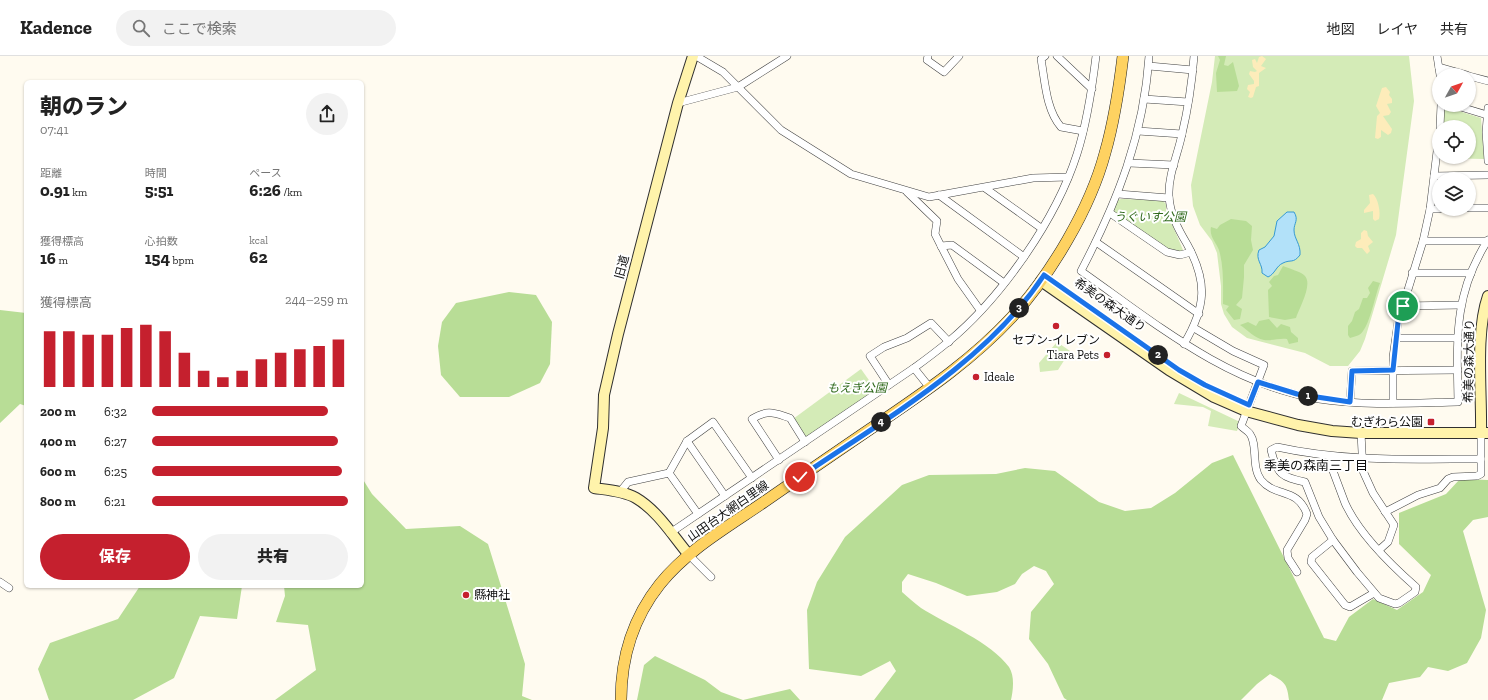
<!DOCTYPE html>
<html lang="ja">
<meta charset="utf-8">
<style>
:root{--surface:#fff;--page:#f2f2f2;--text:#222;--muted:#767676;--line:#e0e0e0;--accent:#c5202e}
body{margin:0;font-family:"Zilla Slab","Noto Sans JP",serif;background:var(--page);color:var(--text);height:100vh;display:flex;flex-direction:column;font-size:15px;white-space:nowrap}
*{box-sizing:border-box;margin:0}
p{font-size:13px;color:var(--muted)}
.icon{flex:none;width:22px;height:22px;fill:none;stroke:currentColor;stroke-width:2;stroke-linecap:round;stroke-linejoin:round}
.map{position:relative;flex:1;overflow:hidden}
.side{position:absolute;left:24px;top:24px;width:340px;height:508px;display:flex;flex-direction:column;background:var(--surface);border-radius:6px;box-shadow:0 1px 3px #0004}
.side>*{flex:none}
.needle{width:26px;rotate:50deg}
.controls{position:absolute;left:1432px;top:12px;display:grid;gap:8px}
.controls a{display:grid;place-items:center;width:44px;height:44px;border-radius:50%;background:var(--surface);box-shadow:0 1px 3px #0004;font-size:20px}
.pin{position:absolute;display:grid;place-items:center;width:34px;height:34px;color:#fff;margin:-17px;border:2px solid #fff;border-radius:50%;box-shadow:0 1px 4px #0007}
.km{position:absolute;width:20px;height:20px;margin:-10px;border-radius:50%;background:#222;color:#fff;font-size:11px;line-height:20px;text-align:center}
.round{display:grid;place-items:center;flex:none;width:42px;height:42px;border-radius:21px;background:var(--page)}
.headline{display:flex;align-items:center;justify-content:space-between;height:68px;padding:0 16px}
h1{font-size:22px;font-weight:800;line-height:30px}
.figures{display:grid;grid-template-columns:repeat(3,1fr);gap:6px;height:68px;padding:4px 16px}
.figures div{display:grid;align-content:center}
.figures b{font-size:17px;font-weight:800}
.figures small{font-size:11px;font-weight:400}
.figures p{font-size:11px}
.chart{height:112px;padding:8px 16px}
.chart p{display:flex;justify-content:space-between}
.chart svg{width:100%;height:72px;margin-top:4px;stroke:var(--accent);stroke-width:6}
.action{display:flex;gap:8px;margin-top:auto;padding:8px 16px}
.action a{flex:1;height:46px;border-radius:24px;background:var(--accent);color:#fff;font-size:16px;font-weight:800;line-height:46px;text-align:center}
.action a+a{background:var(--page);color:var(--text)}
ul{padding:0 16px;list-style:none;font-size:13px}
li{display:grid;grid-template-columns:64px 48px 1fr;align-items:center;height:30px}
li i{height:10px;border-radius:5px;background:var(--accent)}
header{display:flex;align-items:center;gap:24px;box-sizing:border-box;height:56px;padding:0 20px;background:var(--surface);border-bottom:1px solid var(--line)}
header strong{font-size:19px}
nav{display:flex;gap:22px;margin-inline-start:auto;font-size:14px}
.search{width:280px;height:36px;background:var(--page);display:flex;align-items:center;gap:10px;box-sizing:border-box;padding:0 14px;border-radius:22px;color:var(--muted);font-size:15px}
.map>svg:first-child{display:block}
.green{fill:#d4ebb7}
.forest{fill:#b8dd96}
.sand{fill:#fdecba}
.water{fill:#b2e1f9;stroke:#369ad3}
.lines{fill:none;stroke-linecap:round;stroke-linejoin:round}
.street-casing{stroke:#414141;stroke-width:8}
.secondary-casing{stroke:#303030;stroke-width:12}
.primary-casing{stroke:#1f1f1f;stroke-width:12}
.street{stroke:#fff;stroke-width:7}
.secondary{stroke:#fff3ab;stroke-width:10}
.primary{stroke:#fed261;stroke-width:11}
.route-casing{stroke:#fff;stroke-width:8}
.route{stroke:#1a73e8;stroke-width:5}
.poi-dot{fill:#c5202e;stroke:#fff;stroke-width:1.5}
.labels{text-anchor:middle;stroke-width:4;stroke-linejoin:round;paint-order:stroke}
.park-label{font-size:12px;font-style:italic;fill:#2e691b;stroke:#fff}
.street-label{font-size:12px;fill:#0e0e0e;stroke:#fff}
.poi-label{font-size:12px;fill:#0e0e0e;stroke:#fff;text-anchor:end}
.neighbourhood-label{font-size:13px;fill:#0e0e0e;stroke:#fff}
</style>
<header>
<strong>Kadence</strong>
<div class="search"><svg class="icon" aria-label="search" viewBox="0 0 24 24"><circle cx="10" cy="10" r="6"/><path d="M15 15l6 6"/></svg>ここで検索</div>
<nav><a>地図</a><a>レイヤ</a><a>共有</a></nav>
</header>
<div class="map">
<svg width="1488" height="644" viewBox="0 0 1488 644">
<rect width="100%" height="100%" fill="#fffbf0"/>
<!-- green -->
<g class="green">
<path d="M1215,0H1409L1414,45L1396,179L1365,283L1360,295L1348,310H1330L1305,297L1247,282L1232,271L1224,258L1221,248V230L1217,197L1212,185L1200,169L1193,150L1191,129L1212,26Z"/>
<path d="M1446,51L1481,62L1484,103L1438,102L1469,101V71H1442L1443,55Z"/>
<path d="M1121,143L1162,144L1166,148V154L1183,194L1180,196L1170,195L1116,158L1113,154L1118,144Z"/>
<path d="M1057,286L1070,295L1058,314L1040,316L1039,307Z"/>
<path d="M861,313L876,334L809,380H805L793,363Z"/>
<path d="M1179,337L1240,366L1237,375L1208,370L1211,355L1203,351L1174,348Z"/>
</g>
<!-- forest -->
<g class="forest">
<path d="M1218,0H1226L1224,9L1228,10L1233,6L1239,30L1237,35L1217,36L1216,17L1220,4Z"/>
<path d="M1231,163L1246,165L1252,170L1251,184L1253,194L1244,209V221L1242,242L1236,249L1242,253L1240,263L1234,264L1226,254L1229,250L1223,248C1223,231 1224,211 1219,194C1216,186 1209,180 1211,171L1217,173L1220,169Z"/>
<path d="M1283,210C1290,213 1299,215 1304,219C1314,227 1299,252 1296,262L1285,264L1269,261L1268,234L1272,230L1269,226L1274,220L1278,219Z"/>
<path d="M1373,225L1380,227C1375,239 1369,274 1359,279C1357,280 1353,281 1350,282L1348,279V270L1352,265L1355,256L1359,253L1363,242H1367L1370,237L1368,232Z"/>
<path d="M509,236L536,239L552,266L550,308L540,327L509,341H460L441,319L438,290L442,266L456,247Z"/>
<path d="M0,254L26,257V350L20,348L0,367Z"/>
<path d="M1269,263L1277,272L1281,268L1290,271L1291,276L1298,282V286L1289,288L1287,283C1279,282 1272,285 1264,284C1254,282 1248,274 1240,269L1248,266L1256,270L1259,265Z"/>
<path d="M1233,399L1324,582L1336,585L1349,561L1373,543L1397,554L1423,536L1431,519L1399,488V457L1446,438L1460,423L1488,424V461L1473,464L1463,475L1486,554L1481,582L1467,607L1448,615L1428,611L1420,621L1389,627L1382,644H1289C1287,628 1285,626 1270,618L1257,628L1241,644H1067L1064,642L1048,608L1029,583L1031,556L1054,528L1046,515L1034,510L1022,518L1015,528L997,536L967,540L936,527L908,518L902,526V536C908,541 914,547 921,552C946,568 991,586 1009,611C1015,620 1013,635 1011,644H874L896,615L890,605L861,620L809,613L807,554L817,526L845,481L902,429L929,419L996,418L1025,412L1055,415L1099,446L1125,455L1151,452L1175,437L1212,407Z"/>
<path d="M362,422L372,438L406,473L460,470L488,488L525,608L522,640L532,644H275L316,614L308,569L276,566L285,540L284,530H362Z"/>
<path d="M140,530H242L237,563L200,560L174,622L133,644H49L38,613L50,587L118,563Z"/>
<path d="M655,600L705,624L721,636L743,644L790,633L800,644H637L644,609Z"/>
</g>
<!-- sand -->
<g class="sand">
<path d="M1262,0L1266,3L1261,10L1266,12L1259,17V30L1256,31L1253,41L1251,42L1248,41L1250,36L1247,33L1248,29L1254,28V25L1249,18L1250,15L1255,16L1257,15L1253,11L1252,4L1255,3L1257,7L1259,1Z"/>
<path d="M1386,31L1390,36L1389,39L1392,43V47L1387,48L1391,56L1389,59L1383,60L1392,73L1391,77L1388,79L1381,74V81L1378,83L1375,82L1377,60L1380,57L1376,50L1382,32Z"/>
<path d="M1373,138C1378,142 1381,157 1379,163L1375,165L1373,163V155L1364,157V154L1370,147L1369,139Z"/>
<path d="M1364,174L1367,175L1368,180L1373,186L1368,190L1370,195L1367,198L1362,192H1357L1355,190L1356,186L1361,183V177Z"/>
</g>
<!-- water -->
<path class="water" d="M1287,156H1294C1299,164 1294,167 1294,174C1294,183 1301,188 1300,199C1293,208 1291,203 1283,207C1276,210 1275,218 1268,221L1262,217C1263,208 1255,204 1259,194L1265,191L1274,180L1277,165Z"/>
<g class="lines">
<!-- street casing -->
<g class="street-casing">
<g id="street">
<path d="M696,0L723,16L781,74L851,118L929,141L1033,122L1068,121"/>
<path d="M928,0L927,4L944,16L959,0"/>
<path d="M1045,0L1041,3C1045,25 1046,54 1061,71L1083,75"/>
<path d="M1057,0L1092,33"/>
<path d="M1149,0C1144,79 1117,146 1081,215C1155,267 1227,328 1319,343C1365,350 1412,347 1458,346C1457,285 1453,238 1488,184"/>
<path d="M1437,0L1440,19"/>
<path d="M1149,10L1193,14"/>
<path d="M1439,11L1467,19"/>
<path d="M1469,20L1488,25"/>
<path d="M1144,43L1188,46"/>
<path d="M678,47L738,31L787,0"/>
<path d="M1454,49L1487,59"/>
<path d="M1488,52L1486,76L1488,105"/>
<path d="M1440,71L1441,49"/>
<path d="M1138,75L1182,78"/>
<path d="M1129,107L1174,109"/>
<path d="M1434,120L1488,119"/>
<path d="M985,132L1041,172"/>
<path d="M907,136L937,165L935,178L941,190L958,223L980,254"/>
<path d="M1118,138L1169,142"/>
<path d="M939,139L1024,201"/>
<path d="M1469,152H1488"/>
<path d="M1430,153H1439"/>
<path d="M1110,157L1167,196L1180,199L1191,196"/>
<path d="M1423,185H1488"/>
<path d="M1096,186L1199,258"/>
<path d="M941,190L952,189L1004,227"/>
<path d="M1412,217H1471"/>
<path d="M1403,250L1461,249"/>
<path d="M1194,272L1233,295L1264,309L1241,370C1244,373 1248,375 1250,378C1258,389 1251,411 1261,424C1276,442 1297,431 1307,458L1305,464L1287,494L1288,502L1297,516"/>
<path d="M1396,282H1458"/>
<path d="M1184,288C1206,251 1208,226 1187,188C1178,173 1170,158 1169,140C1168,119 1178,98 1182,78C1188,53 1192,26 1194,0"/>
<path d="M914,312L930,332"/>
<path d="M889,329L870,300L884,291L907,282L931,267L949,286"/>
<path d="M1350,346L1352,315L1458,314"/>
<path d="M1393,347V301L1398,266L1423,185L1430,153L1439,79"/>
<path d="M1361,377L1363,415L1373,437L1394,469L1388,486L1379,494"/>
<path d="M687,385L725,440"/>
<path d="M1330,400V407C1335,420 1340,434 1345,447C1359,478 1391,509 1416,531L1415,536L1399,547L1395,548L1379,542L1357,516L1333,484L1319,461L1305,426C1282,421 1277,419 1271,394L1277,391C1344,406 1413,403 1481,403"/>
<path d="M779,404L752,363C768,353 774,357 790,362L805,386"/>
<path d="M669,417L698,458"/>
<path d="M620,436L628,426L669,417L687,385L713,366L752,422"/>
<path d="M1385,456L1418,439L1440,432L1448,423L1453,421L1477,420L1481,418V377"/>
<path d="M670,477L914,312C925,304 937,295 948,286C1001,242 1056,164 1077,98C1087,67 1092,33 1096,0"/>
<path d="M1333,484L1312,501L1311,506L1345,549L1350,551L1374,537"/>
<path d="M689,499L711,521"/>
<path d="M0,526L9,532"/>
</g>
</g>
<!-- secondary casing -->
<g class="secondary-casing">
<g id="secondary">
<path d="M1041,225L1169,314L1214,341L1246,355L1298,369L1332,375L1361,377H1488"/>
<path d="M1481,377C1482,337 1475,277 1488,240"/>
<path d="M689,499C673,480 658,455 636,442C624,435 608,434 594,432L603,372L604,339L618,278L678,47L693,0"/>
</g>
</g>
<!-- primary casing -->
<g class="primary-casing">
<path id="primary" d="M621,644C621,602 633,562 660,528C687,494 729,470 764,446C803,419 842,392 882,365C929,333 973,303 1012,261C1051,218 1090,153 1105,97C1114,66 1119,33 1123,0"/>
</g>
<!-- street -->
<use href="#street" class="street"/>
<!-- secondary -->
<use href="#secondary" class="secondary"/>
<!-- primary -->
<use href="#primary" class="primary"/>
</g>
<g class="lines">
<!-- route casing -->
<g class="route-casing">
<path id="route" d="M800,421C885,363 987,306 1044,219L1179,314L1205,329L1249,349L1258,326L1297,338L1350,346L1352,315L1393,314L1398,266L1403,250"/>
</g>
<!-- route -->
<use href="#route" class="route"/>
</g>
<!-- markers -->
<g class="poi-dot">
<circle cx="1056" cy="270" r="4"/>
<circle cx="1107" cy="299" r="4"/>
<circle cx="976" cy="321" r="4"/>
<rect x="1427" y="362" width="8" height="8" rx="2"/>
<circle cx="466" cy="539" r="4"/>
</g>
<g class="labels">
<!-- park labels -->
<g class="park-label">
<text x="1150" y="165">うぐいす公園</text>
<text x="857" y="336">もえぎ公園</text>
</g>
<!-- street labels -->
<g class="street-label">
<text transform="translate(622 211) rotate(-75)" y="4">旧道</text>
<text transform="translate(1110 249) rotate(35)" y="4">希美の森大通り</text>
<text transform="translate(1469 305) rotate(-89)" y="4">希美の森大通り</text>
<text transform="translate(728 455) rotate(-35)" y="4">山田台大網白里線</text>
</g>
<!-- poi labels -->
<g class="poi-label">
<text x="1056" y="288" text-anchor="middle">セブン-イレブン</text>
<text x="1099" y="303">Tiara Pets</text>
<text x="984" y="325" text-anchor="start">Ideale</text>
<text x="1423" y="370">むぎわら公園</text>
<text x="474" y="543" text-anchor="start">縣神社</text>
</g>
<!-- neighbourhood labels -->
<g class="neighbourhood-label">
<text x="1316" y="414">季美の森南三丁目</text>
</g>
</g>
</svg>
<div class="controls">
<a><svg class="needle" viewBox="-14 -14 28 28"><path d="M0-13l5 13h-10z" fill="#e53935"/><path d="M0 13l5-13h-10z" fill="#767676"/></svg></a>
<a><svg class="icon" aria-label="locate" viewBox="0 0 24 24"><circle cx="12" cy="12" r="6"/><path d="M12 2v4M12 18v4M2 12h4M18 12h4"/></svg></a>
<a><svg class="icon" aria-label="layers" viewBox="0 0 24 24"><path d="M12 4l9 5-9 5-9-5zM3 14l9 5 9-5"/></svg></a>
</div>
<div class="pin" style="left:1403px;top:250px;background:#1e9e55"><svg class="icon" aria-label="arrive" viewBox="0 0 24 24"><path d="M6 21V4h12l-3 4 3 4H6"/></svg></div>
<div class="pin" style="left:800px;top:421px;background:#d93025"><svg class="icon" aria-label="check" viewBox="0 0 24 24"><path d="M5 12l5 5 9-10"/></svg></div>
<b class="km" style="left:1308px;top:340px">1</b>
<b class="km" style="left:1158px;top:299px">2</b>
<b class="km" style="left:1019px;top:252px">3</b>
<b class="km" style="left:881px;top:366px">4</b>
<section class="side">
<div class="headline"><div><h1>朝のラン</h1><p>07:41</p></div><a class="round"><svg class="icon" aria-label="share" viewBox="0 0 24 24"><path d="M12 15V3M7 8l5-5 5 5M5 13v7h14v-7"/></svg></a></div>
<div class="figures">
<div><p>距離</p><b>0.91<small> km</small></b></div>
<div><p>時間</p><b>5:51</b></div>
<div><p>ペース</p><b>6:26<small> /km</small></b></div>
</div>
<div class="figures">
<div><p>獲得標高</p><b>16<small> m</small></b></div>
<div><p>心拍数</p><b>154<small> bpm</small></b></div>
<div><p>kcal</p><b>62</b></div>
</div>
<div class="chart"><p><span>獲得標高</span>244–259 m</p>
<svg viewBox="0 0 160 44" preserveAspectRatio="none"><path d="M5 44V10M15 44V10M25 44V12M35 44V12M45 44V8M55 44V6M65 44V10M75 44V23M85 44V34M95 44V38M105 44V34M115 44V27M125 44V23M135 44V21M145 44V19M155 44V15"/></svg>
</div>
<ul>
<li><b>200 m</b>6:32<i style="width:90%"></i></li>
<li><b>400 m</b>6:27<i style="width:95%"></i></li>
<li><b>600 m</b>6:25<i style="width:97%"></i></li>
<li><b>800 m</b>6:21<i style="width:100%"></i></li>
</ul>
<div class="action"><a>保存</a><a>共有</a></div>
</section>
</div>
